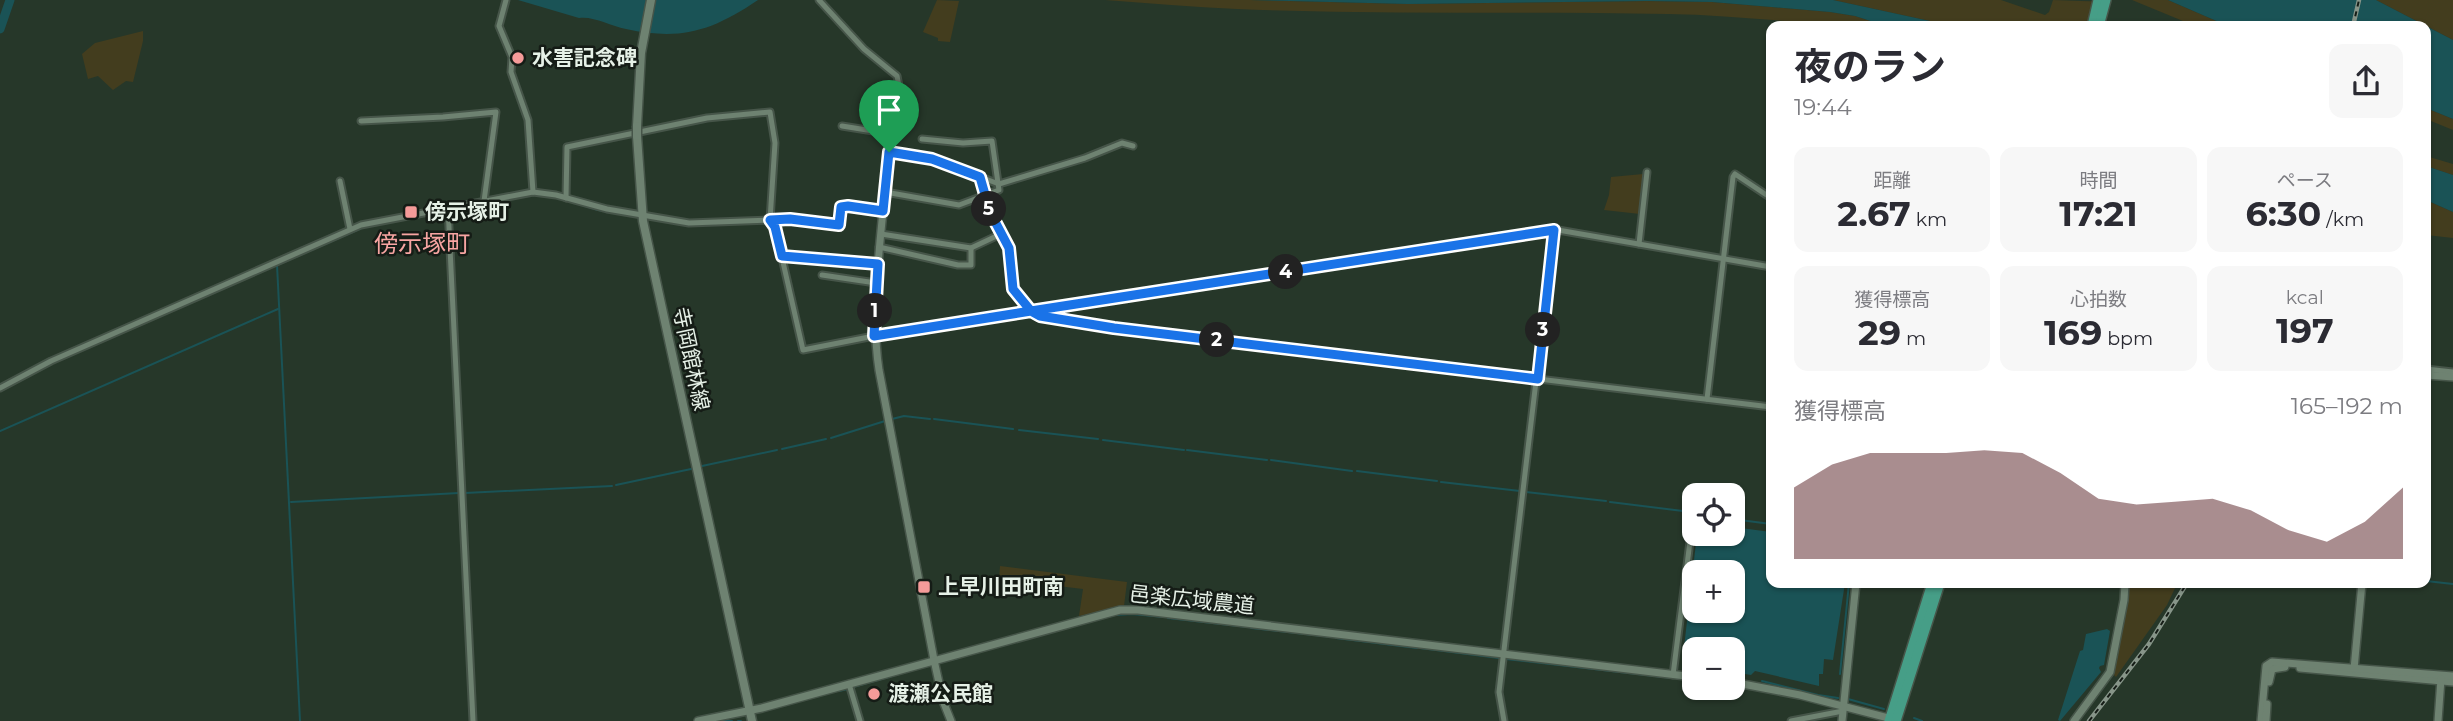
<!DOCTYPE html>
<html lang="ja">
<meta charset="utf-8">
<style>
:root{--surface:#fff;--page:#f7f7f7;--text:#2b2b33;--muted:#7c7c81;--accent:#865d61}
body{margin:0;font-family:Montserrat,"Noto Sans JP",sans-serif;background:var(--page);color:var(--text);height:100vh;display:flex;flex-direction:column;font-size:26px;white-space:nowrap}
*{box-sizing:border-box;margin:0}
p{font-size:23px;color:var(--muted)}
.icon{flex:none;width:38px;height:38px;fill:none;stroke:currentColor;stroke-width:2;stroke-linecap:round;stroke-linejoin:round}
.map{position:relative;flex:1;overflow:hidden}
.sheet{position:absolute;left:1766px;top:21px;width:665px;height:567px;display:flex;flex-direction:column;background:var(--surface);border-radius:14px;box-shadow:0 2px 5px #0004}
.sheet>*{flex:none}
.controls{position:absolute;left:1682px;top:483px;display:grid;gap:14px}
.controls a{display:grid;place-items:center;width:63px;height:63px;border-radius:14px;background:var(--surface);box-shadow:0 2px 5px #0004;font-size:35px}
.pin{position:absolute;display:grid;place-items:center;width:60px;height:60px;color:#fff;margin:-72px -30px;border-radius:50% 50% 50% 0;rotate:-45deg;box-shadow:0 0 7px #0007}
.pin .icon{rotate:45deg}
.km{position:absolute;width:35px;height:35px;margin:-18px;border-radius:50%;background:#222;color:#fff;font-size:19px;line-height:35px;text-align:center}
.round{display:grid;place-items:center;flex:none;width:74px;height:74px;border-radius:14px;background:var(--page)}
.headline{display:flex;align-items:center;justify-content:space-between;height:119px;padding:0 28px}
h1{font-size:38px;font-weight:700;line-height:52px}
.metrics{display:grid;grid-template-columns:repeat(3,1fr);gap:10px;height:119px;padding:7px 28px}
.metrics div{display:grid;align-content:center;border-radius:14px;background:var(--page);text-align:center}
.metrics b{font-size:35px;font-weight:700}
.metrics small{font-size:19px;font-weight:400}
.metrics p{font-size:19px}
.chart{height:196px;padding:14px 28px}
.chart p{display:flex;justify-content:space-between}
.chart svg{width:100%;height:126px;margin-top:7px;fill:var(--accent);opacity:.7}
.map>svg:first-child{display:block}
.green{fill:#433d1e}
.water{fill:#1a5356;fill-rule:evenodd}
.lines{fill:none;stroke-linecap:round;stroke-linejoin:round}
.stream{stroke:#1a5356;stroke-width:2}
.river{stroke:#1a5356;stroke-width:9}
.minor-casing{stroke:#465549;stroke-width:9}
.tertiary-casing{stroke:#465549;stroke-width:10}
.secondary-casing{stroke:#465549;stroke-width:11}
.primary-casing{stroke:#465549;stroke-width:12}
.minor{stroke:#6e8271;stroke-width:5}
.tertiary{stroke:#6e8271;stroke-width:7}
.secondary{stroke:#6e8271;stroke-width:8}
.primary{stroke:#469e87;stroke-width:9}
.rail-casing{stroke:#879589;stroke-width:4.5}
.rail{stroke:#151c16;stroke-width:2;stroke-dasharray:5;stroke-linecap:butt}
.secondary-bridge-casing{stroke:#465549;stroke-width:11;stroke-linecap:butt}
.secondary-bridge{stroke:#6e8271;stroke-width:8}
.route-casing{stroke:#fff;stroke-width:14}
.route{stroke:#1a73e8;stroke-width:9}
.poi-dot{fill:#f59b99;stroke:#151c16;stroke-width:2.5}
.labels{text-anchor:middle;stroke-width:5;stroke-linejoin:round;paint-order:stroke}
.poi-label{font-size:21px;font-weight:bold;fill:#e6f1e7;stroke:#151c16;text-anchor:start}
.street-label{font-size:21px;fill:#e6f1e7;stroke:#151c16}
.quarter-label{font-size:24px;fill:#f8a5a2;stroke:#151c16}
</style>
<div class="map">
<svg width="2453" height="721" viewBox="0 0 2453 721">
<rect width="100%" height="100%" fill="#263729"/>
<!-- green -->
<g class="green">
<path d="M937,0L959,1L950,42L938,41V38L923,32Z"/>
<path d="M1105,0H1250L1408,4L1647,1L1712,2L1830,12L1855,16L1886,26C1813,26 1741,15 1668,14C1525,11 1381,15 1237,9C1193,7 1149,3 1105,0Z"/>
<path d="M1833,0H2001L2045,15L2049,12L2053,0L2110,2L2104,26H1953Z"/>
<path d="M2132,0H2168L2228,26H2195Z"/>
<path d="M2376,0H2453V40Z"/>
<path d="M143,31V41L133,82L126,81L113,90L98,76L88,79L82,54L95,43Z"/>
<path d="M2426,108L2453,119V130L2426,119Z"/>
<path d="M2426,156L2453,164V175L2426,166Z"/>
<path d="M1643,174L1645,178L1640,214L1604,210L1609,195L1611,177Z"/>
<path d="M2426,200L2453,212V238L2426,235Z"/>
<path d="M1000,566L1127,582L1124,606L1079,616L1083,589L999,579Z"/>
<path d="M2129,583L2176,586L2167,605L2116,677L2114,675Z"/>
</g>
<!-- water -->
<g class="water">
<path d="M518,0H758C712,31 681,41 626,29C610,26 594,16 579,18Z"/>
<path d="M1250,0H1833L1953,26H1886L1855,16L1830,12L1712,2L1647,1L1408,4Z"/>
<path d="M2168,0H2376L2453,40V119L2426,108V26H2228Z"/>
<path d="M2426,166L2453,175V212L2426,200Z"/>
<path d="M1733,527L1771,532V583H1845L1833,660L1824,659L1823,674H1819V686L1755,671L1751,675L1733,672L1732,649H1694V666L1682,665L1697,534H1732ZM1732,572V611H1694V572Z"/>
<path d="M2107,629L2110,631L2104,665L2100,666L2099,668L2101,672L2060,721L2058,720L2080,651L2083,650L2086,634Z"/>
</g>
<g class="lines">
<!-- stream -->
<g class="stream">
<path d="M9,0L10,1"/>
<path d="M566,200L598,210L638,217"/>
<path d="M892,419L904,416L930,419"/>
<path d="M934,419L1013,429"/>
<path d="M1019,430L1098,439"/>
<path d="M0,431L278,309"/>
<path d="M831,438L885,421"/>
<path d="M1103,440L1184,450"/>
<path d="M782,449L826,439"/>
<path d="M1187,450L1267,460"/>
<path d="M1271,460L1352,471"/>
<path d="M702,466L777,450"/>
<path d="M1357,471L1437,481"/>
<path d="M1441,482L1520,491"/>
<path d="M616,485L691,469"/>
<path d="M1526,492L1606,501"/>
<path d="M465,493L612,486"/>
<path d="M291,502L459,493"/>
<path d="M1610,502L1691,512"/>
<path d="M1732,519L1771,524"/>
<path d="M2426,581L2453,584"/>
<path d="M1115,615L1132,614L1164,617"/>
<path d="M1168,618L1248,627"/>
<path d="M1251,628L1332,637"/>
<path d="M1336,638L1417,648"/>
<path d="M1420,648L1499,658"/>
<path d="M1506,659L1672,678"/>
<path d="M946,661L958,658"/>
<path d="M1840,674L1849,583"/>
<path d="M1688,680L1694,681"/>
<path d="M1762,681L1818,695L1838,698"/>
<path d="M853,687L892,676"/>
<path d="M839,691L848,689"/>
<path d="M1848,699L1884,709"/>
<path d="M1914,718L1922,721"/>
<path d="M300,721L277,265L364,227"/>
<path d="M722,721H732"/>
<path d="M738,721H741"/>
</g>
<!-- river -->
<path class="river" d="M0,29L10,0"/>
<!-- minor casing -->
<g class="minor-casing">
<g id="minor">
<path d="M506,0L499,26L512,57L511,72L528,120L533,192"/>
<path d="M819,0L864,49L897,76L899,86L895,109"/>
<path d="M361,121L443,117L496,112L484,201"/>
<path d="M842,126L892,134"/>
<path d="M889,152L932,159L999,184L1085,158L1122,143L1133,146"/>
<path d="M980,177L990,212L1009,248L1012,284L1015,293L1036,315L1114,328L1771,407"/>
<path d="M340,181L350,229"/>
<path d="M885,192L959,205L999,190L992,141L963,143L922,139"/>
<path d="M566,198L567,147L707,118L770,112L775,143L770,220L791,219L840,225L841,207L848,206L883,211"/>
<path d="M448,207L473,721"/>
<path d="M881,234L971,248L1003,233"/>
<path d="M1639,244L1647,172"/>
<path d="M879,247L958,265H971V248"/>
<path d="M782,256L878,264"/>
<path d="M822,275L876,283"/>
<path d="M2426,369L2453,372"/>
<path d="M0,388L51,361L361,225L533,192L556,195L607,209L689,223L770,220L775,227L803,350L879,335L1548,231L1558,230L1771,267"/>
<path d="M1707,399L1733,177L1735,174L1771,198"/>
<path d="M1673,675L1694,510"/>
<path d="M849,684L860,721"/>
<path d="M1504,721L1499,692L1554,230"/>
<path d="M1791,721L1843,711"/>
</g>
</g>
<!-- tertiary casing -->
<g class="tertiary-casing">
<g id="tertiary">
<path d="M895,109C889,157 883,205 879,253C876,293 873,331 879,370L934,660L943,701L951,721"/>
<path d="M2426,375L2453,377"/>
<path d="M2300,668L2453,682"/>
<path d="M2354,669L2362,583"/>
<path d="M1732,682L1800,695L1892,719"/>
<path d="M2269,682L2272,669L2285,667"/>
<path d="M698,721L762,708L1120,610H1138L1694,677"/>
<path d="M1842,721L1856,583"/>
<path d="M2074,721L2110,672L2124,600L2125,583"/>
<path d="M2261,721L2266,666L2272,662L2453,676"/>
<path d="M2266,721L2267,704"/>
<path d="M2438,721L2441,679"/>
</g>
</g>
<!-- secondary casing -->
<g class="secondary-casing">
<g id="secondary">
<path d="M637,126L641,53L651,0"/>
<path d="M637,136L643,221L752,721"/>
</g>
</g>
<!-- primary casing -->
<g class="primary-casing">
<g id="primary">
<path d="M2092,26L2098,0"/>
<path d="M2099,26L2106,0"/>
<path d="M1889,721L1932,583"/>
<path d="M1896,721L1940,583"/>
</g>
</g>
<!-- minor -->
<use href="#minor" class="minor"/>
<!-- tertiary -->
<use href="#tertiary" class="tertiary"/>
<!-- secondary -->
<use href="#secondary" class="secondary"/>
<!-- primary -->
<use href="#primary" class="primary"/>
<!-- rail casing -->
<g class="rail-casing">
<g id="rail">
<path d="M2353,26L2359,0"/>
<path d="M2089,721L2149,644L2187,583"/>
</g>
</g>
<!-- rail -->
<use href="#rail" class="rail"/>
<!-- secondary-bridge casing -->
<g class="secondary-bridge-casing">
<path id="secondary-bridge" d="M637,136V126"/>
</g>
<!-- secondary-bridge -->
<use href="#secondary-bridge" class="secondary-bridge"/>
</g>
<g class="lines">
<!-- route casing -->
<g class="route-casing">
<path id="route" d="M889,152L883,211L848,206L841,207L839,225L790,219L770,220L775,227L782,256L878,264L874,336L1031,311L1040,316L1114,328L1538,379L1554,230L1031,311L1013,289L1009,248L990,212L980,177L932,159L889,152"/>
</g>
<!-- route -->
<use href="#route" class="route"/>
</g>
<!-- markers -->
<g class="poi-dot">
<circle cx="518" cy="58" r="7"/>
<rect x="404" y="205" width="14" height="14" rx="3.5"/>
<rect x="917" y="580" width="14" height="14" rx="3.5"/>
<circle cx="874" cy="694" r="7"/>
</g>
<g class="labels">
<!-- poi labels -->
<g class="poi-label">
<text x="532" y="65">水害記念碑</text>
<text x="425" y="219">傍示塚町</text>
<text x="938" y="594">上早川田町南</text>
<text x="888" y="701">渡瀬公民館</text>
</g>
<!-- street labels -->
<g class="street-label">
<text transform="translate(691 359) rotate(78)" y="7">寺岡館林線</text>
<text transform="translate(1192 600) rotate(6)" y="7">邑楽広域農道</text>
</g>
<!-- quarter labels -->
<g class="quarter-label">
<text x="422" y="252">傍示塚町</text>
</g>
</g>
</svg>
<div class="controls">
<a><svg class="icon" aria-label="locate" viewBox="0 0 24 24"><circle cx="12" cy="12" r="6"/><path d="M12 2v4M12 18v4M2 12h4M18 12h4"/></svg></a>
<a>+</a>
<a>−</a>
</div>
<div class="pin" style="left:889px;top:152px;background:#1e9e55"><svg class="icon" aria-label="arrive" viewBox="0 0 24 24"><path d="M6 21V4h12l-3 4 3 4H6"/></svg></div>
<b class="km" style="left:875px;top:311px">1</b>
<b class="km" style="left:1217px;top:340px">2</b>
<b class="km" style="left:1543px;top:330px">3</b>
<b class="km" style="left:1286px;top:272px">4</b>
<b class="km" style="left:989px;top:209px">5</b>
<section class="sheet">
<div class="headline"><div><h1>夜のラン</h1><p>19:44</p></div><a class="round"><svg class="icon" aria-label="share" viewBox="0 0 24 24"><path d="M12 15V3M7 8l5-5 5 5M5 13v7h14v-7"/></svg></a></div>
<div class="metrics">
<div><p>距離</p><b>2.67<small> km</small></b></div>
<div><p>時間</p><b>17:21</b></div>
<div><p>ペース</p><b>6:30<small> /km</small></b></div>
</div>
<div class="metrics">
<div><p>獲得標高</p><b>29<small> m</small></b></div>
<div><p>心拍数</p><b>169<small> bpm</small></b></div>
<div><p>kcal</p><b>197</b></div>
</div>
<div class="chart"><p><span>獲得標高</span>165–192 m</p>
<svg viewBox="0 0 160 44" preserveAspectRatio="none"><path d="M0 44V19L10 11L20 7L30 7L40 7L50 6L60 7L70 14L80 23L90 25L100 24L110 23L120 27L130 34L140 38L150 31L160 19V44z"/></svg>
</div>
</section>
</div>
